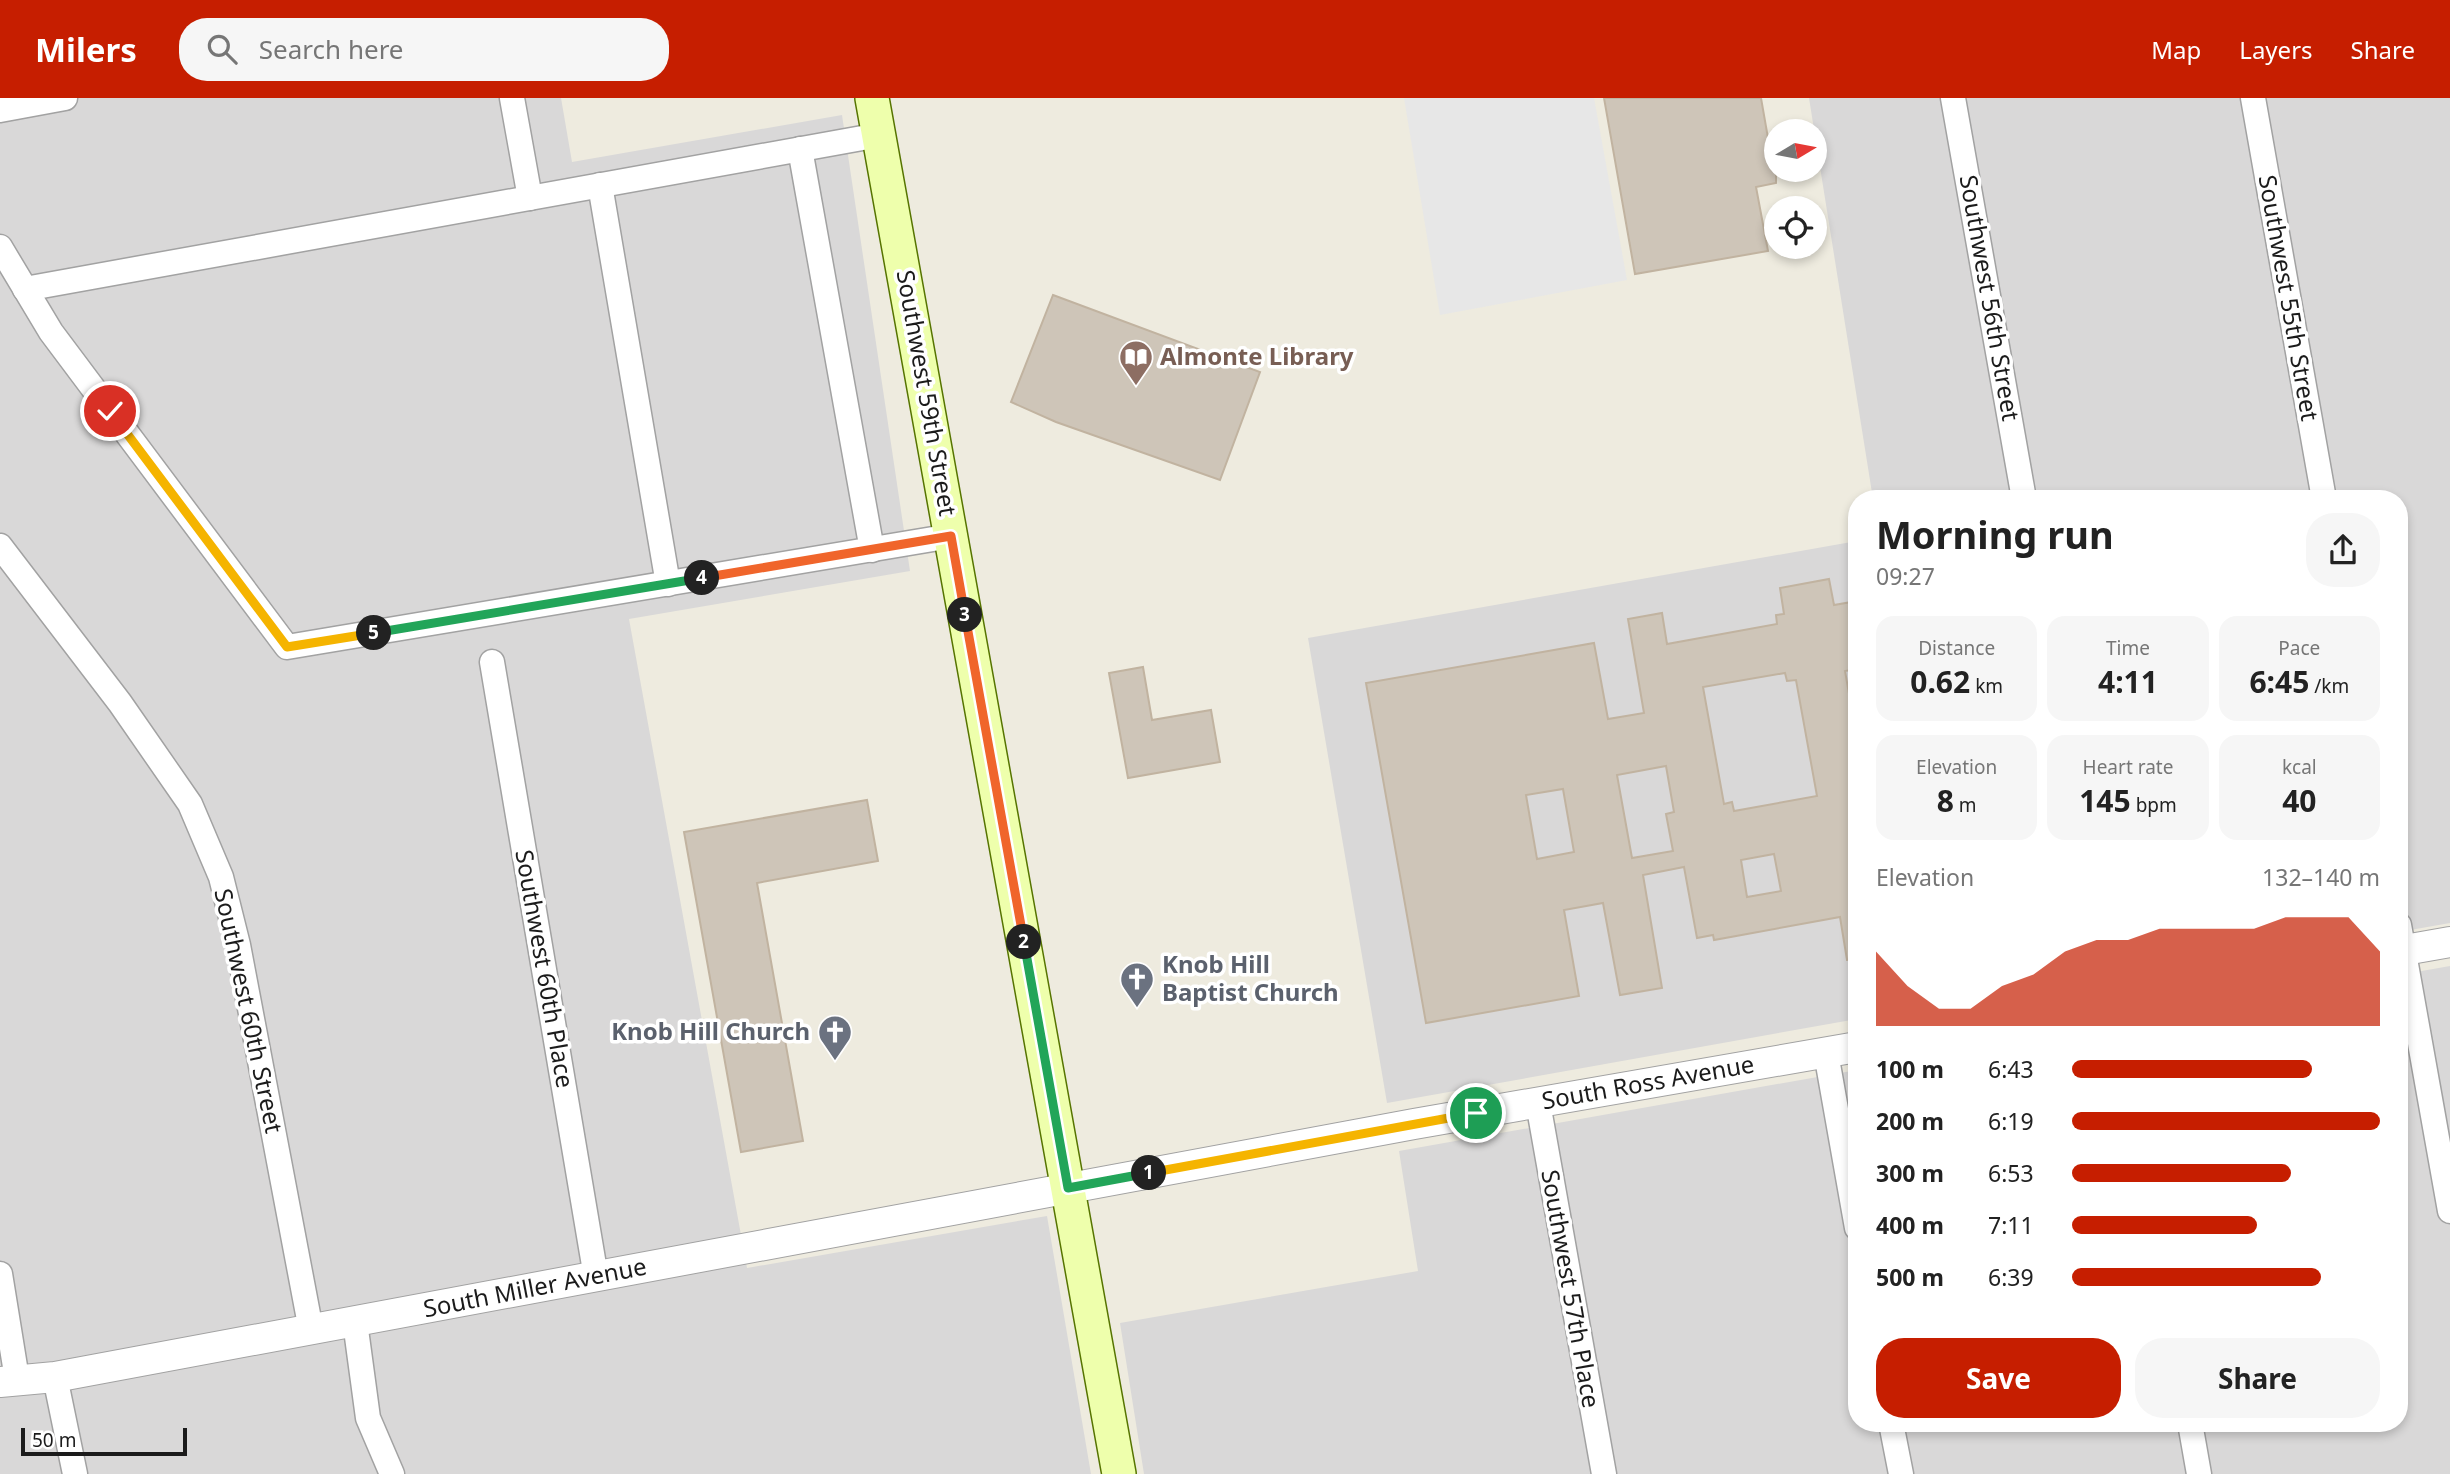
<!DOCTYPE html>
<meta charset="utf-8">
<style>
:root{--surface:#fff;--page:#f6f6f6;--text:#222;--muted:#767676;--accent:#c61e00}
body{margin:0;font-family:"Noto Sans",sans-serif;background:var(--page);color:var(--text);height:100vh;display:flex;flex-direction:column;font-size:26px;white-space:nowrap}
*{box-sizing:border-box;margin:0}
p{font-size:23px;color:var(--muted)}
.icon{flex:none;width:38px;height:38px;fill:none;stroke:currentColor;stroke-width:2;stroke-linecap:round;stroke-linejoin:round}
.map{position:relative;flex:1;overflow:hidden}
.panel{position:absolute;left:1848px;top:392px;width:560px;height:942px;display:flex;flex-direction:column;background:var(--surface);border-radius:28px;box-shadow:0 4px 10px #0003}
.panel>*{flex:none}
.needle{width:46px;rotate:80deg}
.tools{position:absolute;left:1764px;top:21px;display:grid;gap:14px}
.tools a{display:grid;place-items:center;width:63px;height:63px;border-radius:50%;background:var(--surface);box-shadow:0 4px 10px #0003;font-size:35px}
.scale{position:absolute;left:21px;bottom:18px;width:166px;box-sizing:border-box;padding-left:7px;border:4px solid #1b1b1b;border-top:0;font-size:19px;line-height:24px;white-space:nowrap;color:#1b1b1b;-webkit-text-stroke:5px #fff;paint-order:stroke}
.pin{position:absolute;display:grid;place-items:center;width:60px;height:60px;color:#fff;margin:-30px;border:4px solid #fff;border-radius:50%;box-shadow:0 2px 7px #0007}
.km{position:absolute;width:35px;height:35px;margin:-18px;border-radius:50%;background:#222;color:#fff;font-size:19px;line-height:35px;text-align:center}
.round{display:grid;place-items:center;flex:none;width:74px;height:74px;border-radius:28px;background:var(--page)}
.headline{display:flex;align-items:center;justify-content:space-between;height:119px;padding:0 28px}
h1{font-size:38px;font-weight:700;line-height:52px}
.figures{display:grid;grid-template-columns:repeat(3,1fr);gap:10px;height:119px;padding:7px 28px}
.figures div{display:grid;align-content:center;border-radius:18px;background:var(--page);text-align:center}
.figures b{font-size:30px;font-weight:700}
.figures small{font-size:19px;font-weight:400}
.figures p{font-size:19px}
.chart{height:196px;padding:14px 28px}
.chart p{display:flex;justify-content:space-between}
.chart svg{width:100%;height:126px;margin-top:7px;fill:var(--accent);opacity:.7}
.button{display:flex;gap:14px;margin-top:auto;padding:14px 28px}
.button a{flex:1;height:80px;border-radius:28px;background:var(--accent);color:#fff;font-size:28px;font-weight:700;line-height:80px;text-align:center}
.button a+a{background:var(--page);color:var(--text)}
ul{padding:0 28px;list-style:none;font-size:23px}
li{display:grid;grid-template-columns:112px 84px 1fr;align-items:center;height:52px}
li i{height:18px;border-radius:9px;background:var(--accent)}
header{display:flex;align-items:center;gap:42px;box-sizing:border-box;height:98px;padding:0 35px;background:var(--accent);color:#fff}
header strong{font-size:33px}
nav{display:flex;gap:38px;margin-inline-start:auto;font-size:24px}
.search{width:490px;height:63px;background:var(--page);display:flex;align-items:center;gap:18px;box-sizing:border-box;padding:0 24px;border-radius:28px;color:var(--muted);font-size:26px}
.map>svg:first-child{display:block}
.residential{fill:#d9d8d8}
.parking{fill:#e7e7e7}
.building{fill:#cec5b8;stroke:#c1b3a0;stroke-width:2;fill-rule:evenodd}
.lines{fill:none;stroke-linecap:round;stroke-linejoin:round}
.minor-casing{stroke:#a2a2a2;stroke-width:27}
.tertiary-casing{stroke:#a2a2a2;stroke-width:32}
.secondary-casing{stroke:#567400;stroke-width:36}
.minor{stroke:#fff;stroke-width:24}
.tertiary{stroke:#fff;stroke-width:30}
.secondary{stroke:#eeffac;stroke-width:33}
.split-1-casing{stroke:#fff;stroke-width:14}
.split-2-casing{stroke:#fff;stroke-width:14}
.split-3-casing{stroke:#fff;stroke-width:14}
.split-4-casing{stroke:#fff;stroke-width:14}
.split-5-casing{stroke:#fff;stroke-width:14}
.split-6-casing{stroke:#fff;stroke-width:14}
.split-1{stroke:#f5b400;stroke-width:9}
.split-2{stroke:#22a559;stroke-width:9}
.split-3{stroke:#f0652b;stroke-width:9}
.split-4{stroke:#f0652b;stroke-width:9}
.split-5{stroke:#22a559;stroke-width:9}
.split-6{stroke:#f5b400;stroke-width:9}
.labels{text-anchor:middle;stroke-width:7;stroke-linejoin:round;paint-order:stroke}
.street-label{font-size:24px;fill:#1b1b1b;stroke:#fff}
.education-label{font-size:24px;font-weight:bold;fill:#785e54;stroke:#fff;text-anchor:start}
.worship-label{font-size:24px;font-weight:bold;fill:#5b616d;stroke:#fff;text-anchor:start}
</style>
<header>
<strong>Milers</strong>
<div class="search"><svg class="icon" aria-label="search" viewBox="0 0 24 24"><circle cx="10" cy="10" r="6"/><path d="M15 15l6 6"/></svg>Search here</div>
<nav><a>Map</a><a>Layers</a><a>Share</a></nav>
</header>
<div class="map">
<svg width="2450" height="1376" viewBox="0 0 2450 1376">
<rect width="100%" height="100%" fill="#eeebdf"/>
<!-- residential -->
<g class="residential">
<path d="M0,0H561L572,64L842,17L910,473L629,521L747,1170L1047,1118L1091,1376H0Z"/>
<path d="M1809,0H2450V825L2399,834V401H1873Z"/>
<path d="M1857,443V921L1387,1005L1308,540Z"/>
<path d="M2450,868V1376H1144L1120,1225L1418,1173L1399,1053L1857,972V1325H2399V877Z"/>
</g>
<!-- parking -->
<path class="parking" d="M1404,0H1594L1627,182L1440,217Z"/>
<!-- building -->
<g class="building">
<path d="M1604,0H1761L1772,63L1776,62V85L1756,89L1768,153L1635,176Z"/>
<path d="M1053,197L1260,274L1220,382L1056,324L1011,304Z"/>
<path d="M1829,481L1834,507L1857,503V571L1845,573L1857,641V861L1847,862L1840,819L1714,842L1713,837L1697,840L1684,769L1643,777L1662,890L1620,897L1603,805L1564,812L1579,898L1426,925L1366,585L1594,545L1608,621L1644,615L1628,521L1662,515L1667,546L1777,526L1776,517L1784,516L1780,490ZM1785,575L1787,583L1796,582L1817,698L1734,713L1732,704L1724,706L1703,589ZM1666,668L1674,714L1666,716L1673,753L1632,760L1617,677ZM1563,691L1574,754L1537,761L1526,697ZM1774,756L1781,793L1747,799L1741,762Z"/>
<path d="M1143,569L1152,622L1211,612L1220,664L1128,680L1109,575Z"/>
<path d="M867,702L878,763L757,785L803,1043L741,1054L684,734Z"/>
</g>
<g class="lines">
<!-- minor casing -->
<g class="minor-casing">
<g id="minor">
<path d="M512,0L530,100"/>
<path d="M1953,0L2024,401"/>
<path d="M2253,0L2324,401"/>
<path d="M0,12L65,0"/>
<path d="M800,51L872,452"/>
<path d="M600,87L668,486"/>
<path d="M0,149L51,234L287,549L951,438"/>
<path d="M25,191L879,37"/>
<path d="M0,448L120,605L190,706L221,779L238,847L311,1232"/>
<path d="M492,564L596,1179"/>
<path d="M2399,827L2450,1113"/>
<path d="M1826,955L1857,1130"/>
<path d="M1538,1005L1604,1376"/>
<path d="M0,1176L17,1281"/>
<path d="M355,1224L368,1320L392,1376"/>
<path d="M55,1279L75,1376"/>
<path d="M1891,1325L1901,1376"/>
<path d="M2190,1325L2199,1376"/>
</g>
</g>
<!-- tertiary casing -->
<g class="tertiary-casing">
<g id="tertiary">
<path d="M2399,853L2450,844"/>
<path d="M0,1284L55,1279L1414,1026L1857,949"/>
</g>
</g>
<!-- secondary casing -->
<g class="secondary-casing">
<path id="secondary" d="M872,0L1119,1376"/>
</g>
<!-- minor -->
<use href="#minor" class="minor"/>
<!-- tertiary -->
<use href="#tertiary" class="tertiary"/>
<!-- secondary -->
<use href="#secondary" class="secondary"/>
</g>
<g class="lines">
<!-- split-1 casing -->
<g class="split-1-casing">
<path id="split-1" d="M1149,1075L1476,1015"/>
</g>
<!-- split-2 casing -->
<g class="split-2-casing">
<path id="split-2" d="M1024,844L1068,1090L1149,1075"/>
</g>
<!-- split-3 casing -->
<g class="split-3-casing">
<path id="split-3" d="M965,517L1024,844"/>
</g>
<!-- split-4 casing -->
<g class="split-4-casing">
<path id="split-4" d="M702,480L951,438L965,517"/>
</g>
<!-- split-5 casing -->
<g class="split-5-casing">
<path id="split-5" d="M374,535L702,480"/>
</g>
<!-- split-6 casing -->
<g class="split-6-casing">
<path id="split-6" d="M110,313L287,549L374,535"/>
</g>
<!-- split-1 -->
<use href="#split-1" class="split-1"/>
<!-- split-2 -->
<use href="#split-2" class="split-2"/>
<!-- split-3 -->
<use href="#split-3" class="split-3"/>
<!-- split-4 -->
<use href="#split-4" class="split-4"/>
<!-- split-5 -->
<use href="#split-5" class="split-5"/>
<!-- split-6 -->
<use href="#split-6" class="split-6"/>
</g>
<!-- icons -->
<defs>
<g id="library-pin" transform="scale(1.75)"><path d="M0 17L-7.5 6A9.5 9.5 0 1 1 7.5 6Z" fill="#8d6e63" stroke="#fff"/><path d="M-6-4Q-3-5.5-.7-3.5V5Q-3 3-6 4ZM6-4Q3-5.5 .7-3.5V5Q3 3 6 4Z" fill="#fff"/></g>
<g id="church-pin" transform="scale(1.75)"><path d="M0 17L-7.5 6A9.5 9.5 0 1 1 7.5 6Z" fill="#6b7280" stroke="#fff"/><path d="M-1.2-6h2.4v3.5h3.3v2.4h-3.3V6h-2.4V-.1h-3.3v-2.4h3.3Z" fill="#fff"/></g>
</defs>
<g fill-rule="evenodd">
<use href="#library-pin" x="1136" y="259"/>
<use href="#church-pin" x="1137" y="881"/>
<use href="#church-pin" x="835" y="934"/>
</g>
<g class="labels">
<!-- street labels -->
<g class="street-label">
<text transform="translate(1989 200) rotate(80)" y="8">Southwest 56th Street</text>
<text transform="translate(2288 200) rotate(80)" y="8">Southwest 55th Street</text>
<text transform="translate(926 295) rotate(80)" y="8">Southwest 59th Street</text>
<text transform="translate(544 871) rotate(80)" y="8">Southwest 60th Place</text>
<text transform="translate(248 913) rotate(78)" y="8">Southwest 60th Street</text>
<text transform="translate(1648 985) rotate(-10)" y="8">South Ross Avenue</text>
<text transform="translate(535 1190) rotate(-11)" y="8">South Miller Avenue</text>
<text transform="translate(1570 1191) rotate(80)" y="8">Southwest 57th Place</text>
</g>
<!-- education labels -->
<g class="education-label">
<text x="1160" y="267">Almonte Library</text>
</g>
<!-- worship labels -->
<g class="worship-label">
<text x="1162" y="875">Knob Hill<tspan x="1162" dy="28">Baptist Church</tspan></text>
<text x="810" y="942" text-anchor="end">Knob Hill Church</text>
</g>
</g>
</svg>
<div class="tools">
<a><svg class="needle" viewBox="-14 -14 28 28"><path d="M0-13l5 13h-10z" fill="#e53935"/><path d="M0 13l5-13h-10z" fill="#767676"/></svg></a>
<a><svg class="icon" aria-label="locate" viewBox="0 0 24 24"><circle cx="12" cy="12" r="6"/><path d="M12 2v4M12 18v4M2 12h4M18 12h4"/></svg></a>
</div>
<div class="scale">50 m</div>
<div class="pin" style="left:1476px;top:1015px;background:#1e9e55"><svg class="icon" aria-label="arrive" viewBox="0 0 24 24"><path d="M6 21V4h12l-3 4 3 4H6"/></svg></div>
<div class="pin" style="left:110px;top:313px;background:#d93025"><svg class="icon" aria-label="check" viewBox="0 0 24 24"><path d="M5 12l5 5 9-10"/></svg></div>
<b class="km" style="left:1149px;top:1075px">1</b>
<b class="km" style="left:1024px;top:844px">2</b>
<b class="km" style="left:965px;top:517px">3</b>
<b class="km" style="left:702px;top:480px">4</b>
<b class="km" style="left:374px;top:535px">5</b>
<section class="panel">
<div class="headline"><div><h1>Morning run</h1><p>09:27</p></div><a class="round"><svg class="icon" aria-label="share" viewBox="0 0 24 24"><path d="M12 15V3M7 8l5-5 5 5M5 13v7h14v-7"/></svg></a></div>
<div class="figures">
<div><p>Distance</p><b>0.62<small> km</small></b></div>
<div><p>Time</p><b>4:11</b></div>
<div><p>Pace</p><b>6:45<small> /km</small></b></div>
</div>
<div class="figures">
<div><p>Elevation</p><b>8<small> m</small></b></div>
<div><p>Heart rate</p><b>145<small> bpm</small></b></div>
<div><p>kcal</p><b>40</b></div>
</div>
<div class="chart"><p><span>Elevation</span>132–140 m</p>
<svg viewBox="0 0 160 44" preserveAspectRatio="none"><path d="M0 44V18L10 30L20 38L30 38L40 30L50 26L60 18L70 14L80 14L90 10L100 10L110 10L120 10L130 6L140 6L150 6L160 18V44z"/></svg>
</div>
<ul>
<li><b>100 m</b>6:43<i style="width:78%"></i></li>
<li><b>200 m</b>6:19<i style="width:100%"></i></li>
<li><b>300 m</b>6:53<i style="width:71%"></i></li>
<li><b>400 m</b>7:11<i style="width:60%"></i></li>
<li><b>500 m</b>6:39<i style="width:81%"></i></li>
</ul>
<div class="button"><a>Save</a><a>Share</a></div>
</section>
</div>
